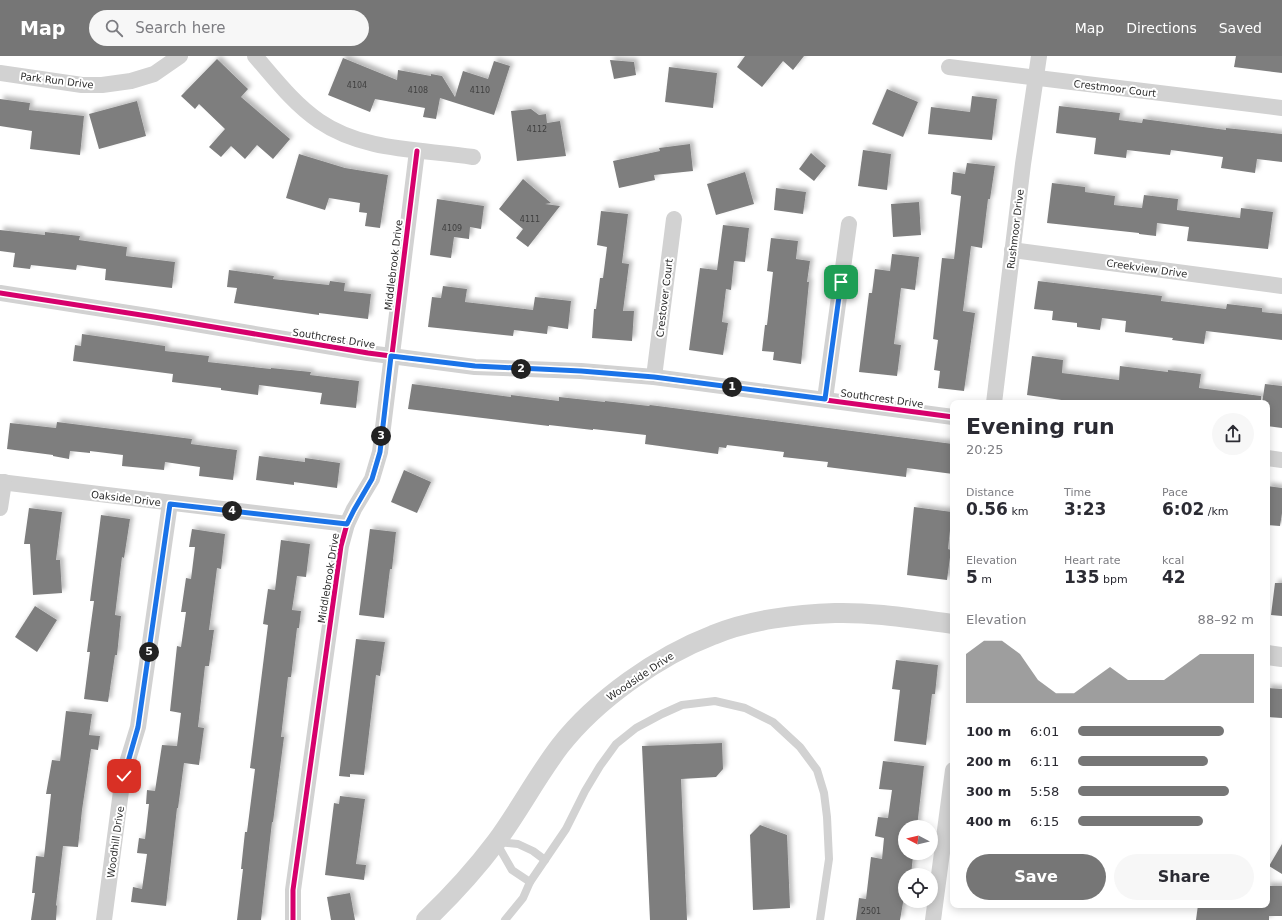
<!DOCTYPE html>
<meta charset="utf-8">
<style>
:root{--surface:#fff;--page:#f7f7f7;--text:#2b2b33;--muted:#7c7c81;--accent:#767676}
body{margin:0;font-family:"DejaVu Sans",sans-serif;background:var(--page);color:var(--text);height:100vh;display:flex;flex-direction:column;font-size:15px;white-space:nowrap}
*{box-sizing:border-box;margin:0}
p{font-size:13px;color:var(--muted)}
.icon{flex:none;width:22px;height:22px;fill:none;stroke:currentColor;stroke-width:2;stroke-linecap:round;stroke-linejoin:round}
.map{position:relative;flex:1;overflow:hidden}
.side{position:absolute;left:950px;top:344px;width:320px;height:508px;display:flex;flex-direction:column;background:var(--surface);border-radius:8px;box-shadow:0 2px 10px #0003}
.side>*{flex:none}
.needle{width:26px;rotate:277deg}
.buttons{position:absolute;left:898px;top:764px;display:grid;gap:8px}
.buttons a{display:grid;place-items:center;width:40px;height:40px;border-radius:50%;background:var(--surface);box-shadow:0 2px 10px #0003;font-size:20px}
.pin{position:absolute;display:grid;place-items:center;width:34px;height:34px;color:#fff;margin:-17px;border-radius:8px;box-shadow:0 2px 6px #0006}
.km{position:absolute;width:20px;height:20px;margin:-10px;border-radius:50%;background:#222;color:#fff;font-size:11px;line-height:20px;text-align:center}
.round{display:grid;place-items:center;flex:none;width:42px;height:42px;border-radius:21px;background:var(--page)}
.headline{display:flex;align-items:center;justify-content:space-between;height:68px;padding:0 16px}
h1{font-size:22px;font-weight:600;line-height:30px}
.stats{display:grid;grid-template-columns:repeat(3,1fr);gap:6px;height:68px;padding:4px 16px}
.stats div{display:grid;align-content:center}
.stats b{font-size:17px;font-weight:600}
.stats small{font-size:11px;font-weight:400}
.stats p{font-size:11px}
.chart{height:112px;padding:8px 16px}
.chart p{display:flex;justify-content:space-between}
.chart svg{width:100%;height:72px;margin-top:4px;fill:var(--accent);opacity:.7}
.action{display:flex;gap:8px;margin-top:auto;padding:8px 16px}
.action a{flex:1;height:46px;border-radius:24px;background:var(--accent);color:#fff;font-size:16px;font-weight:600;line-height:46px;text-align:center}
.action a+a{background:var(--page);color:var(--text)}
ul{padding:0 16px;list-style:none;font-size:13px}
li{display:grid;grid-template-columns:64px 48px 1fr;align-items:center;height:30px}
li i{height:10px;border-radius:5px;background:var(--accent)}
header{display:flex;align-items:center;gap:24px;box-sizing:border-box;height:56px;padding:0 20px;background:var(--accent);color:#fff}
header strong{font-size:19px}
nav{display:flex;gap:22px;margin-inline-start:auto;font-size:14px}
.search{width:280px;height:36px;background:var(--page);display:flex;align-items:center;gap:10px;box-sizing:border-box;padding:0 14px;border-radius:22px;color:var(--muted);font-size:15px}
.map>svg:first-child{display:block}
.building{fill:#7e7e7e;filter:url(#shadow)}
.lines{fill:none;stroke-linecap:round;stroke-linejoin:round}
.service{stroke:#d2d2d2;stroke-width:8}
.minor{stroke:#d2d2d2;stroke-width:16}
.tertiary{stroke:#d2d2d2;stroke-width:20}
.cycleway-casing{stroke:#fff;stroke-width:8}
.cycleway{stroke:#d6006c;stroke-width:5}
.route-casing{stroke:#fff;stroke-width:8}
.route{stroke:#1a73e8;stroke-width:5}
.labels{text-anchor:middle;stroke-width:4;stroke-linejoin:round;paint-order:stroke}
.number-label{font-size:8px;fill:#414141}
.street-label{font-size:10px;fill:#2d2d2d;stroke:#fff}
</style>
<header>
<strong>Map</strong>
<div class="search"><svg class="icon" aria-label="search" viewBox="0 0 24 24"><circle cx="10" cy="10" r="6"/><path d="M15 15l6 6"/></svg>Search here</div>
<nav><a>Map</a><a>Directions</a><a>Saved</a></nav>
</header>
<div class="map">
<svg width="1282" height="864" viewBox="0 0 1282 864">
<defs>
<filter id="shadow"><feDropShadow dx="3.5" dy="-3.5" stdDeviation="2" flood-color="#0004"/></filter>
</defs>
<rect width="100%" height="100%" fill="#fff"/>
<!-- building -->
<g class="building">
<path d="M745,0H804L793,14L783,5L762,31L737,11Z"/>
<path d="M1236,0H1282V17L1234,11Z"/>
<path d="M343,2L397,24L398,14L431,20V18L442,20L455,41L463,15L488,23L494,5L510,10L494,59L440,42L436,63L423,61L425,52L375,43L370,56L328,39Z"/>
<path d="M217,3L248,33L241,41L290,83L273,103L257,89L245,103L231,90L221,101L209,91L225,73L199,48L195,53L181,40Z"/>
<path d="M610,4L634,6L636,19L614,23Z"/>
<path d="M669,11L717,17L713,52L665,46Z"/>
<path d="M887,33L918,46L903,81L872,68Z"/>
<path d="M972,40L997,43L992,84L928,78L931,51L970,56Z"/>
<path d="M0,43L30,47L29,54L84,60L80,99L30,93L32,75L0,70Z"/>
<path d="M137,45L146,80L99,93L89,58Z"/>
<path d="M1059,50L1120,57L1119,64L1142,67L1143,63L1226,74V72L1282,78V106L1257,103L1255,117L1221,112L1223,101L1171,94L1170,99L1127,94L1126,102L1094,98L1096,82L1056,77Z"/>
<path d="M531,53L539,59L546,58L547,67L560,65L566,100L517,105L511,55Z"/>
<path d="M690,88L693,115L654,119L655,124L619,132L613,105L660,95L659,92Z"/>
<path d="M863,94L891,98L887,134L858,130Z"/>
<path d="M811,97L826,110L814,125L799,113Z"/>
<path d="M299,98L345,112L388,119L380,172L365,170L367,157L359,156L360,147L329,142L325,154L286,142Z"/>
<path d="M967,107L995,110L990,143H988L982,192L971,190L963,255L975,257L964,335L938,332L940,315L934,314L938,284L933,283L942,202L954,203L961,140L951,138L953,116L965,118Z"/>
<path d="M745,116L754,148L716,159L707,128Z"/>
<path d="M523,123L551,147L545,148L560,150L528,191L516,182L523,173L499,153Z"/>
<path d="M1052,127L1085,131V136L1115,140L1114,149L1142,152L1144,139L1178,143L1177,154L1240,162L1241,152L1273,156L1268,193L1187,185L1189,171L1157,167L1156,180L1139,178V177L1047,167Z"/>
<path d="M776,132L806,136L803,158L774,154Z"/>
<path d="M437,143L484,150L481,173L470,171L469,183L454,181L451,202L430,199Z"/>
<path d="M919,146L921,179L893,181L891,148Z"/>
<path d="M601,155L628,158L622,207L629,208L623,255H634L632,285L592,282L594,253H596L600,222H603L607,191L597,189Z"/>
<path d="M723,169L749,172L745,206L734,205L731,234L726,233L722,266L728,267L723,299L689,294L700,212L717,214Z"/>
<path d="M0,174L45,179V176L80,180L79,184L127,191L126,200L175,206L172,232L105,224L106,213L77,209L76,214L31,209L30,213L13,211L15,197L0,195Z"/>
<path d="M771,182L798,185L796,203L810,205L807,226H809L801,308L773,304L774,296L762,295L765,269H767L773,216L767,215Z"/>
<path d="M892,198L919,201L915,234L901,232L894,288L901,289L897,320L859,316L869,237H872L875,213L890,215Z"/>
<path d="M229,214L274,220L273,223L329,229L330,225L345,227L344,235L371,238L368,263L319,257V259L234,247L237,232L227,231Z"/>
<path d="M1038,225L1162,240L1161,245L1226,253L1227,248L1262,252V256L1282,258V284L1206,275L1204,288L1172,284L1173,282L1125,276L1126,265L1102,262L1100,274L1077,271V267L1052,264L1053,255L1034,253Z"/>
<path d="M443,230L467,233L465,246L533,254L535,241L571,245L568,273L548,270L547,278L514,274L513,280L428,271L432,241L441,242Z"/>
<path d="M82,278L165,290V295L209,300L208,306L271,313V312L311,316L310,319L359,325L356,352L320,348L322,337L259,329L258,339L221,334V332L172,326L173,318L73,305L75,289L81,290Z"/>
<path d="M1032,300L1063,304L1062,317L1119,324L1120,310L1168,316V314L1201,318L1199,332L1261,340V347H1082L1027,339Z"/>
<path d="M412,328L511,341V339L559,345V341L605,346V345L649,350L650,349L953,388V418L907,412L906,421L827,411L828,406L783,401L784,396L727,389L726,392L719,391L718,398L645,388L646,379L593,373V374L549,369V370L408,353Z"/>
<path d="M1265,328L1282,330V372L1267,370V347H1262Z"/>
<path d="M57,366L192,383L191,388L237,394L233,424L199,420L200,411L165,406L164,414L122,410L123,399L90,395V397L70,395L69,403L53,400V399L7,393L10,367L56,372Z"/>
<path d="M259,400L305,406V402L340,407L337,432L294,426V429L256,424Z"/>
<path d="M404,414L431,426L417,457L391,446Z"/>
<path d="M1267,430L1282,432V457L1280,470L1267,469Z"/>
<path d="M914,451L952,456L948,493L951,494L947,524L907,519Z"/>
<path d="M29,452L62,456L56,504H60L62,537L33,539L30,488H24Z"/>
<path d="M101,459L130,463L124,502L122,501L115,559L121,560L117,599H115L108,646L84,643L90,596H87L94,545H90Z"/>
<path d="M192,473L225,478L221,513L217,512L209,574H214L209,610H205L198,671L204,672L199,709L184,707L178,752H177L166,850L131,846L133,831L142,833L147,798L137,797L139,782L145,783L149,748H146L147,734L155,735L162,689L177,690L181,657L170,655L177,590L181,591L186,556H181L186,522L191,523L195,491H189Z"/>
<path d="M370,473L396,476L392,513H390L384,562L359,559Z"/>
<path d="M281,484L310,488L306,521L297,520L292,554L301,555L299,572H297L291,621H288L281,681H284L273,766H272L261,864H237L243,813H241L245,776H247L255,713L250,712L268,569L263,568L268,533L275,534Z"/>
<path d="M1275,527H1282V560L1271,559Z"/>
<path d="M35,550L57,564L37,596L15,581Z"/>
<path d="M356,583L385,586L380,620L376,619L364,719L350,718V721L339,720Z"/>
<path d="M896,604L938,609L935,638H932L926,689L894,685L900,634L892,633Z"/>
<path d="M1267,632L1282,633V662L1267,661Z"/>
<path d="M66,655L92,658L89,679L100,680L98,694L91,693L82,754L78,791L63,790L56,849L57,850L56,864H31L35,837H32L36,800L44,801L51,738H46L52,704L60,705Z"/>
<path d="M722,687L723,713L716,721L681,723L687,864H650L642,690Z"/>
<path d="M883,705L924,710L917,771H905V799L913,800L911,819H905V835L900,864H856L859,842L866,843L871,801L882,803L884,782L875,780L878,761L888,762L892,734L879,733Z"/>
<path d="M340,740L365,743L356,808L366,809L364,824L325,819L334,747L339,748Z"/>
<path d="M760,769L787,779L790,852L753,854L750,779Z"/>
<path d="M1282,788V818L1269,810Z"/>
<path d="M1267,830H1282V860H1269V864H1196L1198,849H1267Z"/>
<path d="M350,837L355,864H331L327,841Z"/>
</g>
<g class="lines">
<!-- service -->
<g class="service">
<path d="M496,786L512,814L530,826"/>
<path d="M498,786L518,788L533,795L545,804"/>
<path d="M505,864L523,842L530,826L566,773L585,735L600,710L616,688L636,672L662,658L682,649L715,645L745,652L773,666L800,691L817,714L824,737L827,761L829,803L820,864"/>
</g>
<!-- minor -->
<g class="minor">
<path d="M255,0C275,23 294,48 319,65C364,96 422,93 473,101"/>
<path d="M949,11L1282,52"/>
<path d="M0,17L82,29H102L131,25L154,18L180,0"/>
<path d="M1012,194L1282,230"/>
<path d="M0,237L154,261L368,297L475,311L581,315L654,321L953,361"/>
<path d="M654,321L674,163"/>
<path d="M825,343L849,168"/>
<path d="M994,347L1023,108L1039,0"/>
<path d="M1267,402L1282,404"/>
<path d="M0,426L347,468"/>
<path d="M0,452L4,426"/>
<path d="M104,864L123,720L138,671L170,447"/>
<path d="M293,864V834L341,490L347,468L354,453L372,423L380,396L417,95"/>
<path d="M933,864L953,714"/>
</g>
<!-- tertiary -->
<g class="tertiary">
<path d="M1267,599L1282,601"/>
<path d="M426,864C451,840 475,814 496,786C519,755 537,720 560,690C596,644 658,600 713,579C748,564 797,558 835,557C875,556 914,563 953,568"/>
</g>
<!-- cycleway casing -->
<g class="cycleway-casing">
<g id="cycleway">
<path d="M0,237L154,261L368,297L475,311L581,315L654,321L953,361"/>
<path d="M293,864V834L341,490L347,468L354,453L372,423L380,396L417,95"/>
</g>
</g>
<!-- cycleway -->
<use href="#cycleway" class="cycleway"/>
</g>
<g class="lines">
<!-- route casing -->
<g class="route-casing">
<path id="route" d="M124,720L138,671L170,448L347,468L354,454L372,423L380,396L391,300L475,310L581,315L654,321L825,343L841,226"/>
</g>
<!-- route -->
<use href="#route" class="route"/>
</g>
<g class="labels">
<!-- number labels -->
<g class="number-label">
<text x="357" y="32">4104</text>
<text x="418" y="37">4108</text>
<text x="480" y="37">4110</text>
<text x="537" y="76">4112</text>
<text x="530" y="166">4111</text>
<text x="452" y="175">4109</text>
<text x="871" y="858">2501</text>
</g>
<!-- street labels -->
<g class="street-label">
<text transform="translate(57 24) rotate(7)" y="4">Park Run Drive</text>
<text transform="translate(1115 32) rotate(7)" y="4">Crestmoor Court</text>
<text transform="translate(1015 173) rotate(-83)" y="4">Rushmoor Drive</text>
<text transform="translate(393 209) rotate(-83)" y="4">Middlebrook Drive</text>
<text transform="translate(1147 212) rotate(8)" y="4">Creekview Drive</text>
<text transform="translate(664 242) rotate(-83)" y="4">Crestover Court</text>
<text transform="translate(334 282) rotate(9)" y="4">Southcrest Drive</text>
<text transform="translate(882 342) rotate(8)" y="4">Southcrest Drive</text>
<text transform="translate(126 442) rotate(7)" y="4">Oakside Drive</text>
<text transform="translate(328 522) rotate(-81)" y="4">Middlebrook Drive</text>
<text transform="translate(640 620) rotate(-34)" y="4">Woodside Drive</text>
<text transform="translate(115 786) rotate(-82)" y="4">Woodhill Drive</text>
</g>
</g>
</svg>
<div class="buttons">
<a><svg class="needle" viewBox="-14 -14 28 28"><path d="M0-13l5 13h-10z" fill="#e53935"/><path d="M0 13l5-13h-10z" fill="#7c7c81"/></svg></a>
<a><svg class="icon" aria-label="locate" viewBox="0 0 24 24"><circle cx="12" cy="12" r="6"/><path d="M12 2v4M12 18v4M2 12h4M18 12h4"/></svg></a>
</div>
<div class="pin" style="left:841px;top:226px;background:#1e9e55"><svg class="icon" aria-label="arrive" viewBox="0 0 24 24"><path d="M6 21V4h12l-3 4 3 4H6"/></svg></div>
<div class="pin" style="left:124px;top:720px;background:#d93025"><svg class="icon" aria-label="check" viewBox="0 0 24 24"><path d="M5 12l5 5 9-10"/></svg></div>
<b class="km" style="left:732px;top:331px">1</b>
<b class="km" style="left:521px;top:313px">2</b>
<b class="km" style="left:381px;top:380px">3</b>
<b class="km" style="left:232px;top:455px">4</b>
<b class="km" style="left:149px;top:596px">5</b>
<section class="side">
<div class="headline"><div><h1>Evening run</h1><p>20:25</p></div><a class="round"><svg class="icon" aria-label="share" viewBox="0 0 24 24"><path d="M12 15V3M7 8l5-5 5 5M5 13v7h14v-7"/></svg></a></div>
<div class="stats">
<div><p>Distance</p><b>0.56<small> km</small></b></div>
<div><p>Time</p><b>3:23</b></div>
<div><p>Pace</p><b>6:02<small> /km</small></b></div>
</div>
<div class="stats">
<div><p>Elevation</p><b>5<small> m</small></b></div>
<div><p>Heart rate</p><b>135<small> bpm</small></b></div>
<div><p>kcal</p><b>42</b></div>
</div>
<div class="chart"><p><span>Elevation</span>88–92 m</p>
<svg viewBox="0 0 160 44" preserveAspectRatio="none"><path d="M0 44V14L10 6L20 6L30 14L40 30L50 38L60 38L70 30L80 22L90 30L100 30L110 30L120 22L130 14L140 14L150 14L160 14V44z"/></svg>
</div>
<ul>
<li><b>100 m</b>6:01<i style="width:83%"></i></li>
<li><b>200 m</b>6:11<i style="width:74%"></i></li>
<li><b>300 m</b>5:58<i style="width:86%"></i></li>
<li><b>400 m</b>6:15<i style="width:71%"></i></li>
</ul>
<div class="action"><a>Save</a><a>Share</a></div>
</section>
</div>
